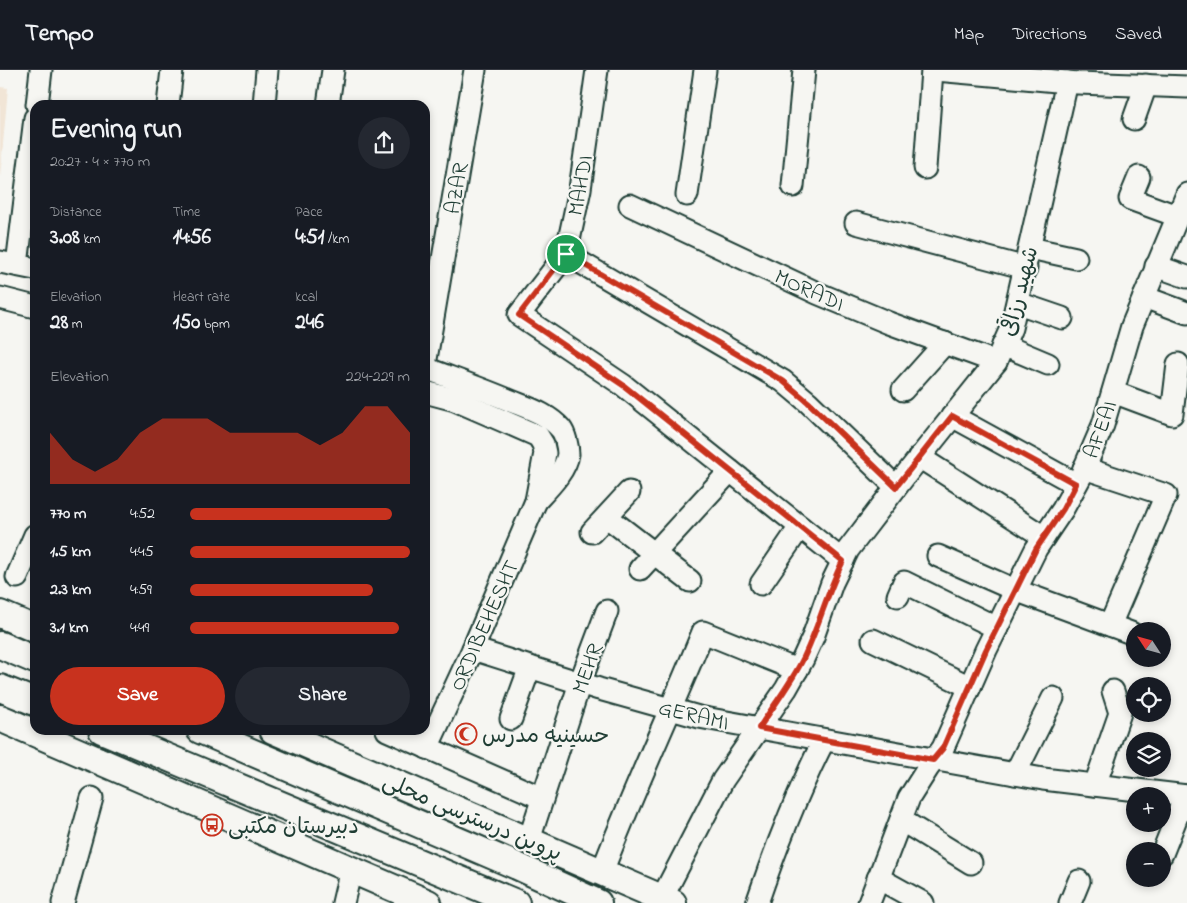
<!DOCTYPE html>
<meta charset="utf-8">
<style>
:root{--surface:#171b24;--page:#242831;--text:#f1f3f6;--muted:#9ea1a6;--line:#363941;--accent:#c8321e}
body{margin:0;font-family:"Indie Flower","Playpen Sans Arabic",sans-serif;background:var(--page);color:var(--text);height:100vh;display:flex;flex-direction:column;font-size:19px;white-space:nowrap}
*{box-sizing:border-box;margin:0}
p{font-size:16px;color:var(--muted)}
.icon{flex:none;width:28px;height:28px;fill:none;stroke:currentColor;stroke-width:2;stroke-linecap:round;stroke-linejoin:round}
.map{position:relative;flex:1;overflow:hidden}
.panel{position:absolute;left:30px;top:30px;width:400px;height:635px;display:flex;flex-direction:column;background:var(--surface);border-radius:15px;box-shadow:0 2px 8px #0003}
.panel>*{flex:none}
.needle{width:32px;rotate:306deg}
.controls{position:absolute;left:1126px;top:552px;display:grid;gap:10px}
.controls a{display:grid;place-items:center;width:45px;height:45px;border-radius:50%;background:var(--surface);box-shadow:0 2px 8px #0003;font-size:25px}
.pin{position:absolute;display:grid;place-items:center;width:42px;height:42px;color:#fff;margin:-21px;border:2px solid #fff;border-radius:50%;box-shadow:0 1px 5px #0007}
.round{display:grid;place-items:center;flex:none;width:52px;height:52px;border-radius:26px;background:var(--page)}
.head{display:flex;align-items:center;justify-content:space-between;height:85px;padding:0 20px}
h1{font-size:28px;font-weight:700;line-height:38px}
.figures{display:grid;grid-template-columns:repeat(3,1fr);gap:8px;height:85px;padding:5px 20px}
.figures div{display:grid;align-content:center}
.figures b{font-size:21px;font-weight:700}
.figures small{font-size:14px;font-weight:400}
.figures p{font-size:14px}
.chart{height:140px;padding:10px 20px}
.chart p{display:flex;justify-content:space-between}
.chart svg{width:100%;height:90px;margin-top:5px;fill:var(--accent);opacity:.7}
.cta{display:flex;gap:10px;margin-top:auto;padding:10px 20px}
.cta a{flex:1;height:58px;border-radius:30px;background:var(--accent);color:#fff;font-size:20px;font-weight:700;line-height:58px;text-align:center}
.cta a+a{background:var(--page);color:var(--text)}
ul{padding:0 20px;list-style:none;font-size:16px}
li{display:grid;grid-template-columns:80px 60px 1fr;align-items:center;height:38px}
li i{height:12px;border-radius:6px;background:var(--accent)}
header{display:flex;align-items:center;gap:30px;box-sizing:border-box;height:70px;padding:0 25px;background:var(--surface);border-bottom:1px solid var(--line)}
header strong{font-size:24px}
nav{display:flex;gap:28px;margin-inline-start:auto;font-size:18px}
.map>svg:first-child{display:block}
.built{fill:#f1e5d6}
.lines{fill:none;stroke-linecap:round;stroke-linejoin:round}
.minor-casing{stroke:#1f3d34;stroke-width:25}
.major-casing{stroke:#1f3d34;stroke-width:30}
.minor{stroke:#f6f6f2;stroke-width:21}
.major{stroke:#f6f6f2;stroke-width:26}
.route-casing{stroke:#fff;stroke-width:10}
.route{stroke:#c8321e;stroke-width:6}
.labels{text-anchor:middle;stroke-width:4.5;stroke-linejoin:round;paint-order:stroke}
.street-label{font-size:22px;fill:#1f3d34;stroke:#f6f6f2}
.poi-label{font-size:22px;fill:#1f3d34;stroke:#f6f6f2;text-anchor:start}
</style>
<header>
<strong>Tempo</strong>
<nav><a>Map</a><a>Directions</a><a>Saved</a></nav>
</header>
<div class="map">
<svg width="1187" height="833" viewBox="0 0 1187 833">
<rect width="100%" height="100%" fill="#f6f6f2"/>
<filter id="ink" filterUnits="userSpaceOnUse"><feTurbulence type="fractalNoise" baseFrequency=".02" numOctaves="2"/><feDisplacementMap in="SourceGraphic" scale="10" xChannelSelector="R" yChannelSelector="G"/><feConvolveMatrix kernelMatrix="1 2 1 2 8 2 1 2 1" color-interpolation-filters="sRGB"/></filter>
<g filter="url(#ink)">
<!-- built -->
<path class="built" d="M0,17L8,18L0,108Z"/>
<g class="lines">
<!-- minor casing -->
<g class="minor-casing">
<g id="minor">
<path d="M597,0L580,119L566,184L519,245L623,315L843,491"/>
<path d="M936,0L1078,13L1187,17"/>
<path d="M37,35L41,0"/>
<path d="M168,35L172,0"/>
<path d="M264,35L267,0"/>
<path d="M328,35L333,0"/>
<path d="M1134,49L1146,15"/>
<path d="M925,98L932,0"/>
<path d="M1139,107L1130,129L1177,146"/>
<path d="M793,116L804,0"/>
<path d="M687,125L705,0"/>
<path d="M630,135L817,223L889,253L996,292"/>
<path d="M856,153L1026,198"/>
<path d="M1030,178L1076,188"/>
<path d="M566,184L783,311L808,332L896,417"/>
<path d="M0,192L35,199"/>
<path d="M17,195L35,48"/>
<path d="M1156,196L1187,207"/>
<path d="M1144,227L1187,243"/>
<path d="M0,228L35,237"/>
<path d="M1018,233L1062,248"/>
<path d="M1003,275L1048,294"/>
<path d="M425,295L475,0"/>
<path d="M425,298C454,309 483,319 511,331C528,338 548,344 561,359C565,364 568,377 568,384C566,401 547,419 536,431"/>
<path d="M903,320L945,273"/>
<path d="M425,322L455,330L538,366L543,374L545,383L536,431L472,581L427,678"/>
<path d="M1113,322L1172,344L1178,294"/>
<path d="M952,346L1076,414"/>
<path d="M919,387L1044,467"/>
<path d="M1084,398L1166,425L1110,555"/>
<path d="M607,447L690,511"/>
<path d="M592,462L629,422"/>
<path d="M938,486L1015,520L1131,563"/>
<path d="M640,499L730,401"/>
<path d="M17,507L35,465"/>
<path d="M761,514L800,457"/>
<path d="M898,526L904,512L997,558"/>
<path d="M873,570L970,617"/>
<path d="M473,579L599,619L699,647L1043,709L1187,726"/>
<path d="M511,649L530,597"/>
<path d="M387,660L542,728"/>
<path d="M1015,704L1053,628"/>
<path d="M1095,715L1120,643L1113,621"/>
<path d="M901,750L971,793"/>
<path d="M529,770L580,613L607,541"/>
<path d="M1162,784L1185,726"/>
<path d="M602,802C633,721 670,643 703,562L797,600"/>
<path d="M878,808L923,833"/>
<path d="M662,828L723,710L786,619L803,589L813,567L832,513L848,480L904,407L996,292L1011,258L1067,12"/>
<path d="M63,833L92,728"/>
<path d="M343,833L351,799"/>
<path d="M757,833C776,777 797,723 824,670"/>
<path d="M869,833L909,728L928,698L943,678L986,580L1036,479L1063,439L1081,406L1103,355L1132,256L1187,124"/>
<path d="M1070,833L1079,811"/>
</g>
</g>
<!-- major casing -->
<g class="major-casing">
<g id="major">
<path d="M0,544L35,559"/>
<path d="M0,575L35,590"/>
<path d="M0,618L35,632"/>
<path d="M0,648L428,833"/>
<path d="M102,660L516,833"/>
<path d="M200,660L517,796L598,833"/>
<path d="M273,660L673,833"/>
</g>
</g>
<!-- minor -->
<use href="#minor" class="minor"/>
<!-- major -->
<use href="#major" class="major"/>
</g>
</g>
<g class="lines" filter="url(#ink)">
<!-- route casing -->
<g class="route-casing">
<path id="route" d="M566,184L783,311L808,332L896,417L952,346L1076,414L1063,439L1036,479L986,580L943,678L933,690L759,658C774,635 792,612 804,587C819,556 827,522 843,491L623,315L519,245Z"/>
</g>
<!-- route -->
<use href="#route" class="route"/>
</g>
<!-- icons -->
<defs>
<g id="mosque-ring" transform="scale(1.125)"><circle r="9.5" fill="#f6f6f2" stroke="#c8321e" stroke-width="1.5"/><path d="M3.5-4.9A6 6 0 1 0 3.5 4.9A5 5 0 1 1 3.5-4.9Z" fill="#c8321e"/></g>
<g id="bus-ring" transform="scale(1.125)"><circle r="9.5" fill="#f6f6f2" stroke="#c8321e" stroke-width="1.5"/><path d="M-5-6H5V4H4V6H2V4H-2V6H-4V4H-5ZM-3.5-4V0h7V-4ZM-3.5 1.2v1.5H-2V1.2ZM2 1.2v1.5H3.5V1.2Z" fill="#c8321e"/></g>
</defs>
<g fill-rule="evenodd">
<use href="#mosque-ring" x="466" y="664"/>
<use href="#bus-ring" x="212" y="755"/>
</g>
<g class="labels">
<!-- street labels -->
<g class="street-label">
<text transform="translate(579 115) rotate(-80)" y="8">MAHDI</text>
<text transform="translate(455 118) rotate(-80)" y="8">AZAR</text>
<text transform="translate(810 219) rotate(24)" y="8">MORADI</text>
<text transform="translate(1018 221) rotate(-75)" y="8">شهید رزاقی</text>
<text transform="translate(1099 359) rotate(-70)" y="8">AFEAI</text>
<text transform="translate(483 555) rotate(-66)" y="8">ORDIBEHESHT</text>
<text transform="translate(586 598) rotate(-70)" y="8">MEHR</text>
<text transform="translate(694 644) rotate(13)" y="8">GERAMI</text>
<text transform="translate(473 746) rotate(23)" y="8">پروین درسترسی محلی</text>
</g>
<!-- poi labels -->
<g class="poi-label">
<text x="482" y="672">حسینیه مدرس</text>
<text x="228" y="763">دبیرستان مکتبی</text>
</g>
</g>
</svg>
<div class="controls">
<a><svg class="needle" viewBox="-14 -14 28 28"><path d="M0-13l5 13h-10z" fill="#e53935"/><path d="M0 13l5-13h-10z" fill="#9ea1a6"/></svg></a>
<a><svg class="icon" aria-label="locate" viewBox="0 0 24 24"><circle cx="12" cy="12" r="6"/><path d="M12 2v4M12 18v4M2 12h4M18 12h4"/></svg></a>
<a><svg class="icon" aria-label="layers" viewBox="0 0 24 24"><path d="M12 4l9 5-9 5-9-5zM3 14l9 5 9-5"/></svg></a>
<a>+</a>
<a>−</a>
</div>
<div class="pin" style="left:566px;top:184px;background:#1e9e55"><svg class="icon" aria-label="arrive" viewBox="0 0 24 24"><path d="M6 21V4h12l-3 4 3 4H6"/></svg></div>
<section class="panel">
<div class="head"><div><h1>Evening run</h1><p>20:27 · 4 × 770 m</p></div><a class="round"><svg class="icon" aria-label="share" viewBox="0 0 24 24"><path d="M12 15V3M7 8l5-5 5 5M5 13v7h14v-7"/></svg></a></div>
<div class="figures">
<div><p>Distance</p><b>3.08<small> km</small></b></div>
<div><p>Time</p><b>14:56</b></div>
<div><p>Pace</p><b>4:51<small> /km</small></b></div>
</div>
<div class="figures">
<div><p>Elevation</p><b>28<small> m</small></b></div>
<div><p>Heart rate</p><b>150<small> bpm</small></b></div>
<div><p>kcal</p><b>246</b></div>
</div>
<div class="chart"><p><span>Elevation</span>224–229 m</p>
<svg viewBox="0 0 160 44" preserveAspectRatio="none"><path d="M0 44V19L10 32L20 38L30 32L40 19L50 12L60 12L70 12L80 19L90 19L100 19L110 19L120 25L130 19L140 6L150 6L160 19V44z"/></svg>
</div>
<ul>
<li><b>770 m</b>4:52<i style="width:92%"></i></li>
<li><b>1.5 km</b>4:45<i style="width:100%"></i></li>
<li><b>2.3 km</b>4:59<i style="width:83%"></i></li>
<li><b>3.1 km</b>4:49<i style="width:95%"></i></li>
</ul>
<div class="cta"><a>Save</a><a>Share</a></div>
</section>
</div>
